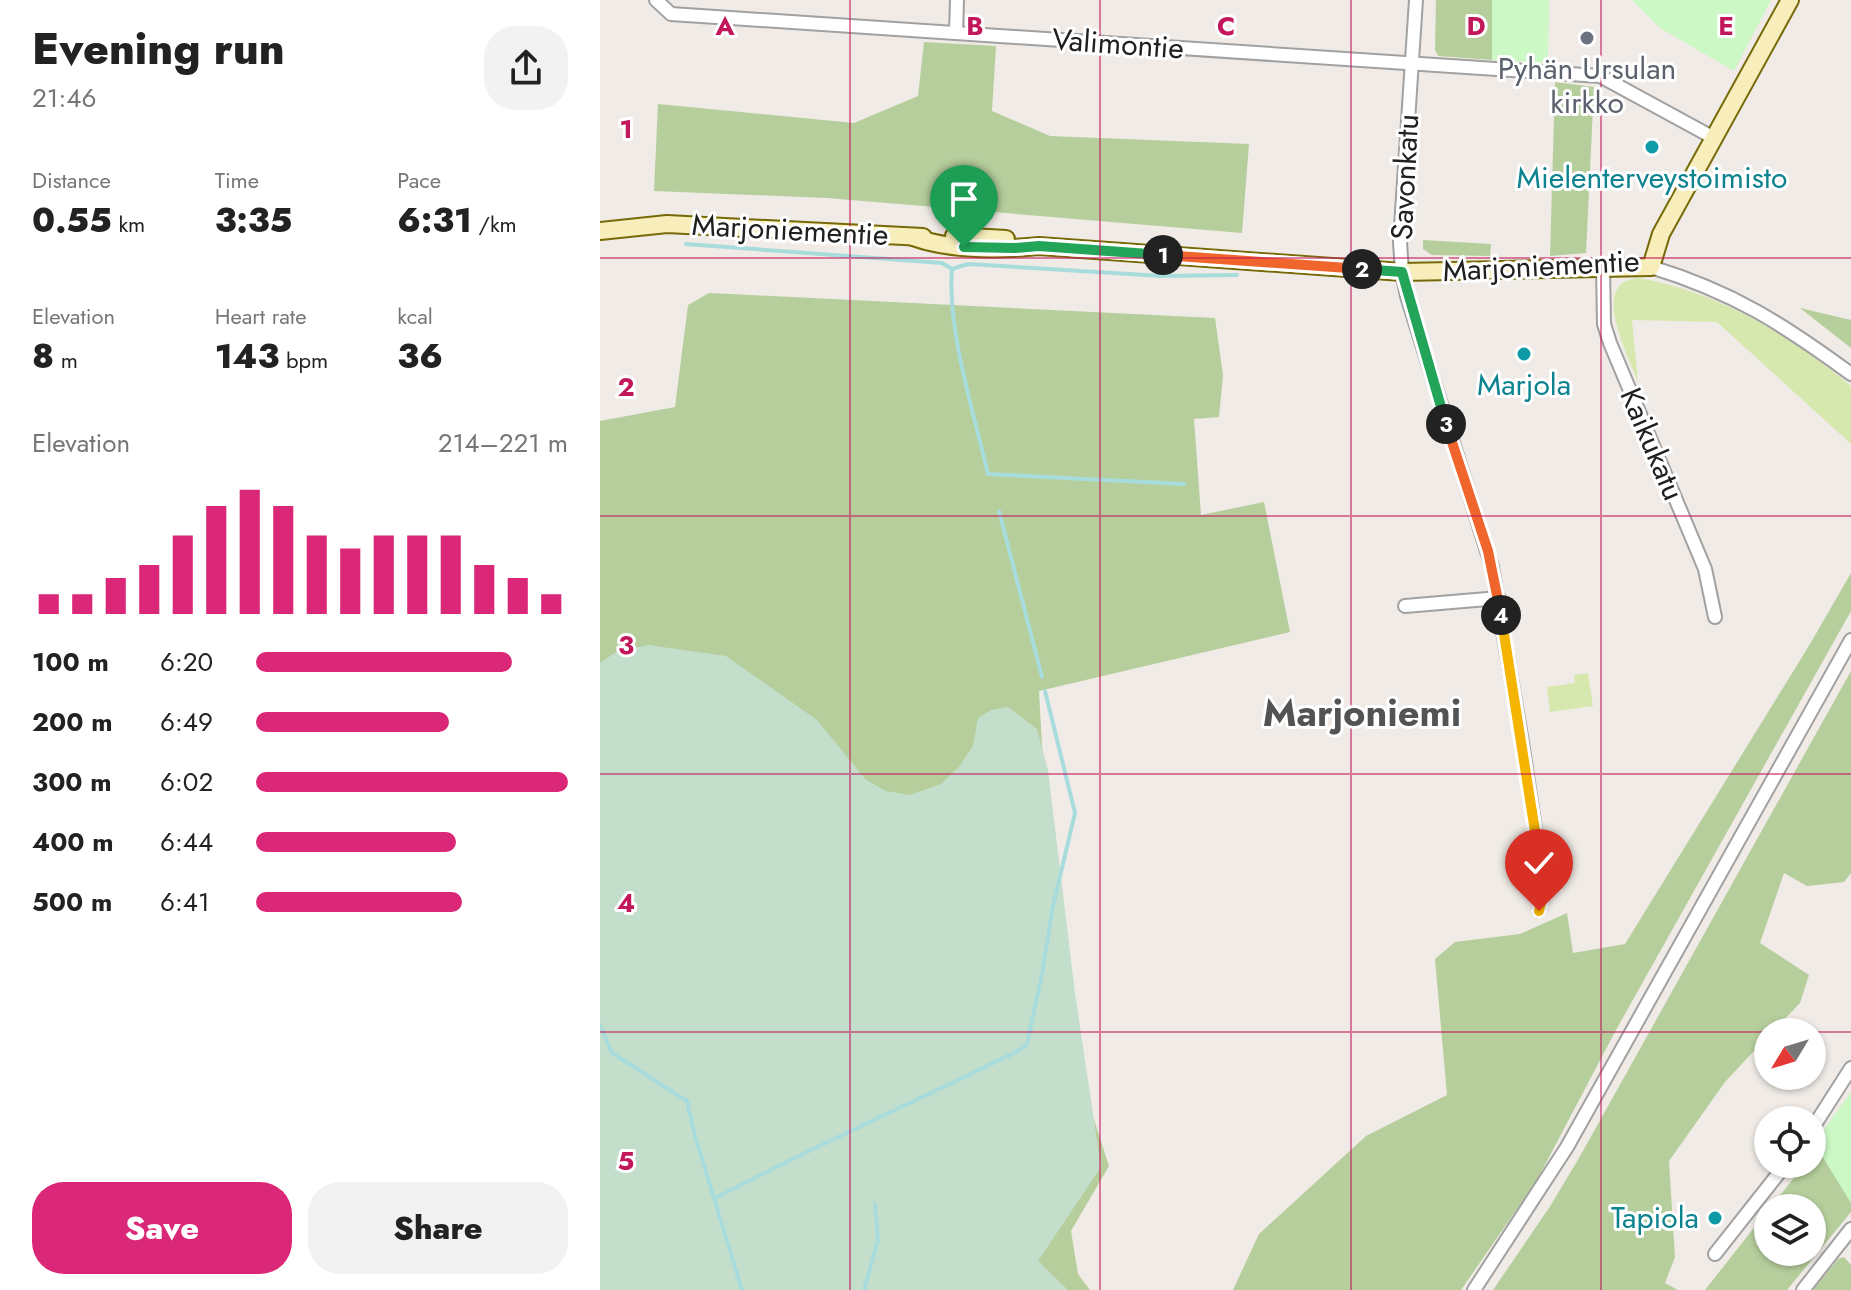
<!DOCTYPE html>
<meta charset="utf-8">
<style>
:root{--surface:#fff;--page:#f2f2f2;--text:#222;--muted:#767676;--accent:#db2777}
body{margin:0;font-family:Jost,sans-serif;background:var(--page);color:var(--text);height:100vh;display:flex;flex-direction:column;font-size:30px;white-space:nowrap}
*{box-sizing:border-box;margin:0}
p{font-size:26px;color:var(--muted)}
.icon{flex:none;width:44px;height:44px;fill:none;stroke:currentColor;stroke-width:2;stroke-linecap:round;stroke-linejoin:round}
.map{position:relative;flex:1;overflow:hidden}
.sheet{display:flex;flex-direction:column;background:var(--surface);width:600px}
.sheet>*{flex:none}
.needle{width:52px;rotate:232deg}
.tools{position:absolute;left:1154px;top:1018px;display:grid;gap:16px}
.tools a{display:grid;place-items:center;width:72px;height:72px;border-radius:50%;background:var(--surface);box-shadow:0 2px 6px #0004;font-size:40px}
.pin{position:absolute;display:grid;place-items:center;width:68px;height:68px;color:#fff;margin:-82px -34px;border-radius:50% 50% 50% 0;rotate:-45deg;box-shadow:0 0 8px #0007}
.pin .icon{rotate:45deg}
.km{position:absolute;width:40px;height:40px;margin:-20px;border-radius:50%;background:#222;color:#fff;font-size:22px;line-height:40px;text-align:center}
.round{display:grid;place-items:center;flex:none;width:84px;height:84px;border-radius:32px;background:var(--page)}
.headline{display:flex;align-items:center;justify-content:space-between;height:136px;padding:0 32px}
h1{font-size:44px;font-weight:800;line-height:60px}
.metrics{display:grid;grid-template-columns:repeat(3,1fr);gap:12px;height:136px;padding:8px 32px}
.metrics div{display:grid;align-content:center}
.metrics b{font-size:34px;font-weight:800}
.metrics small{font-size:22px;font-weight:400}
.metrics p{font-size:22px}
.chart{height:224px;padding:16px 32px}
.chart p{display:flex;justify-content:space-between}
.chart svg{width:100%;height:144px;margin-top:8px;stroke:var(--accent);stroke-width:6}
.cta{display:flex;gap:16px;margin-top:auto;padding:16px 32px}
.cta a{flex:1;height:92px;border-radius:32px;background:var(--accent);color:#fff;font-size:32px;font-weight:800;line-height:92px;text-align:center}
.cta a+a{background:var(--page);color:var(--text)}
ul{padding:0 32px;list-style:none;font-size:26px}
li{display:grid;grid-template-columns:128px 96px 1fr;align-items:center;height:60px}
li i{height:20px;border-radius:10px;background:var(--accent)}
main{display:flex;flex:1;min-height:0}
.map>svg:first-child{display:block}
.grass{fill:#d7e8ae}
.forest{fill:#b6ce9c}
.wetland{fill:#c4decc}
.park{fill:#ccf8c5}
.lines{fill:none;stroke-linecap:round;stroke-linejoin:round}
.stream{stroke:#a8dcdc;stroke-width:4}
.street-casing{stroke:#a1a1a1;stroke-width:16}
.secondary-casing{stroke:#766a08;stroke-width:20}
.street{stroke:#fff;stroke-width:12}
.secondary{stroke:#f8eebc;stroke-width:16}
.split-1-casing{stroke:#fff;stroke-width:16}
.split-2-casing{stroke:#fff;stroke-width:16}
.split-3-casing{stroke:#fff;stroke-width:16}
.split-4-casing{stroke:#fff;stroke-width:16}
.split-5-casing{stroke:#fff;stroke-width:16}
.split-6-casing{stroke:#fff;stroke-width:16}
.split-1{stroke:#22a559;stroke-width:10}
.split-2{stroke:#f0652b;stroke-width:10}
.split-3{stroke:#22a559;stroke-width:10}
.split-4{stroke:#f0652b;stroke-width:10}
.split-5{stroke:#f5b400;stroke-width:10}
.split-6{stroke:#f5b400;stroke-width:10}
.grid{fill:none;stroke:#c2185b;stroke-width:2;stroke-opacity:0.55}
.worship-dot{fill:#6b7280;stroke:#fff;stroke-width:3}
.culture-dot{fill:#0f9aa8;stroke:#fff;stroke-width:3}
.labels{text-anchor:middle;stroke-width:6;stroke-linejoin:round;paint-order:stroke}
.street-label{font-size:30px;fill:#202020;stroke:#fff}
.worship-label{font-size:30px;fill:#5b616d;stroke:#fff}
.culture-label{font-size:30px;fill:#0d838f;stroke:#fff}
.district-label{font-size:38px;font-weight:bold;fill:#535353;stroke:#fff}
.grid-label{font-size:26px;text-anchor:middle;font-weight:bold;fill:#c2185b;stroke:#fff;stroke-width:6;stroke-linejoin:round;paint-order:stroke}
</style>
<main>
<section class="sheet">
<div class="headline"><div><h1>Evening run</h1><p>21:46</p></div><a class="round"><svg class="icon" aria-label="share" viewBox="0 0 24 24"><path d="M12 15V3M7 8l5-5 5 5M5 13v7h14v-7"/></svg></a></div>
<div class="metrics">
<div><p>Distance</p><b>0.55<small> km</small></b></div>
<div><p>Time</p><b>3:35</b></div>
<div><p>Pace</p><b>6:31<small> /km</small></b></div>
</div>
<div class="metrics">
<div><p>Elevation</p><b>8<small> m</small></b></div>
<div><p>Heart rate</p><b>143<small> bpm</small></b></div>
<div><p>kcal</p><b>36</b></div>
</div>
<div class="chart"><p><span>Elevation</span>214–221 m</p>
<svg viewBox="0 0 160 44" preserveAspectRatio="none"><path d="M5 44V38M15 44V38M25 44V33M35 44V29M45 44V20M55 44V11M65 44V6M75 44V11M85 44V20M95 44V24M105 44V20M115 44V20M125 44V20M135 44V29M145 44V33M155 44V38"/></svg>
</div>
<ul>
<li><b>100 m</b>6:20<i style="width:82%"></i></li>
<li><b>200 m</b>6:49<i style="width:62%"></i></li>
<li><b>300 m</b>6:02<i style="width:100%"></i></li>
<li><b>400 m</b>6:44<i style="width:64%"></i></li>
<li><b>500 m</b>6:41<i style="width:66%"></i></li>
</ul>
<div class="cta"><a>Save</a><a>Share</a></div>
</section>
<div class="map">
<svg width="1251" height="1290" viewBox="0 0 1251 1290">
<rect width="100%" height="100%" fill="#f0ebe6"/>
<!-- grass -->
<g class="grass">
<path d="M1039,278C1120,293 1188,334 1251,386V444L1117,322L1032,320L1038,382C1028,355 988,281 1039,278Z"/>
<path d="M988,673L993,706L950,712L947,687L975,683L974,675Z"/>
</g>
<!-- forest -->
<g class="forest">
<path d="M836,0H892V60L838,56L835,50Z"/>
<path d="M324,42L396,46L392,111L450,136L649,144L642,233L227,198L54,191L58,104L254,123L318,96Z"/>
<path d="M955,82L994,87L986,253L950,256Z"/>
<path d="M823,240L891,244L890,256L832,255L823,249Z"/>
<path d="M109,293L615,318L623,375L619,417L594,419L601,515L664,502L690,632L439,691L456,1002L509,1166L471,1231L478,1274L490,1290H0V421L75,407L88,305Z"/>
<path d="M1200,308L1251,320V348Z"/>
<path d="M1251,573V611L1016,1030L937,1180L861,1290H633L659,1234L766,1136L847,1095L835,959L855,942L920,934L967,913L973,953L1025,944L1210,644Z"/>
<path d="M1251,671V873L1244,882L1207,886L1184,873L1160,943L1209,975L1200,1003L1172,1032H1168V1036L1125,1082L1069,1161L1075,1257L1065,1283L1078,1290H893L949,1208L979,1158Z"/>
<path d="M1232,1154L1251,1158V1212L1187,1290H1105L1168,1210V1252H1212V1208H1170L1205,1164H1212V1157Z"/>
<path d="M1244,1257L1251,1265V1290H1213L1238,1259Z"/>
</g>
<!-- wetland -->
<path class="wetland" d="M48,645L126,656L217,720L266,780L286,791L310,795L341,784L358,768L373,746L378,718L391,710L408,707L437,729L448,770L475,993L501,1167L438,1261L468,1290H0V663L16,652Z"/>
<!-- park -->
<g class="park">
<path d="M892,0H949L948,63L892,60Z"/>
<path d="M1032,0H1171L1134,71L1060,28Z"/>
<path d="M1251,1092V1203L1214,1143Z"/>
</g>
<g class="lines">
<!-- stream -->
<g class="stream">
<path d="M86,244L342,263L352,269L368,264L561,276L637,275"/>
<path d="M352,269C347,331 374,413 388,474L584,484"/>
<path d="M399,511L442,677"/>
<path d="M0,1025L12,1053L87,1101L95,1136L142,1290"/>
<path d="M114,1199C214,1146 319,1100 420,1050L427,1044L442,974L453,906L475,813L445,691"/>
<path d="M264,1290L278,1240L275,1204"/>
</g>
<!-- street casing -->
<g class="street-casing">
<g id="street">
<path d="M56,0L71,14L1000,76L1114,138"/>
<path d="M816,0L800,242L802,272L807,296L892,567L922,742L944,889L939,911"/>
<path d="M356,33L357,0"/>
<path d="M1051,267C1133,292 1183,324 1251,374"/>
<path d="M1003,268L1004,324L1010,343L1105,569L1115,617"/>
<path d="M805,606L899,598"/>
<path d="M1212,1129L1251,1068"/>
<path d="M1115,1254L1186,1164"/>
<path d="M874,1290L967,1147L1251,640"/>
<path d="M1203,1290L1251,1229"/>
</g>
</g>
<!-- secondary casing -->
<g class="secondary-casing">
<g id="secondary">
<path d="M0,231L67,224L323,237"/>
<path d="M354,236L406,239"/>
<path d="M313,237C352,251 398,250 439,246L802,272L1051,267L1061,234L1190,0"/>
</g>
</g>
<!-- street -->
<use href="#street" class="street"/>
<!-- secondary -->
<use href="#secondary" class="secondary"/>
</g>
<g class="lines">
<!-- split-1 casing -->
<g class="split-1-casing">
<path id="split-1" d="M364,247L415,248L439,246L563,255"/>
</g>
<!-- split-2 casing -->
<g class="split-2-casing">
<path id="split-2" d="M563,255L762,269"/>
</g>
<!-- split-3 casing -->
<g class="split-3-casing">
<path id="split-3" d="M762,269L802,272L846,424"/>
</g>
<!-- split-4 casing -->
<g class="split-4-casing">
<path id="split-4" d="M846,424L888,551L901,615"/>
</g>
<!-- split-5 casing -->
<g class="split-5-casing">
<path id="split-5" d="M901,615L932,812"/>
</g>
<!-- split-6 casing -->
<g class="split-6-casing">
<path id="split-6" d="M932,812L944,889L939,911"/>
</g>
<!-- split-1 -->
<use href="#split-1" class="split-1"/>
<!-- split-2 -->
<use href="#split-2" class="split-2"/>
<!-- split-3 -->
<use href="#split-3" class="split-3"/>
<!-- split-4 -->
<use href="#split-4" class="split-4"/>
<!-- split-5 -->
<use href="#split-5" class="split-5"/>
<!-- split-6 -->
<use href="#split-6" class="split-6"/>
</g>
<!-- grid -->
<path class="grid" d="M250,0V1290M500,0V1290M751,0V1290M1001,0V1290M0,258H1251M0,516H1251M0,774H1251M0,1032H1168M1168,1032H1212M1212,1032H1251"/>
<!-- markers -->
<circle class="worship-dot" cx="987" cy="38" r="8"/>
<g class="culture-dot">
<circle cx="1052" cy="147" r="8"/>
<circle cx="924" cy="354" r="8"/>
<circle cx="1115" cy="1218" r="8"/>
</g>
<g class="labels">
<!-- street labels -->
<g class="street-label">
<text transform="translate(518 44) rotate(4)" y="10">Valimontie</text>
<text transform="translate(805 177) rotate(-87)" y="10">Savonkatu</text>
<text transform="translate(190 230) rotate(3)" y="10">Marjoniementie</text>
<text transform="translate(941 266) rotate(-3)" y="10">Marjoniementie</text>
<text transform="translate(1052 444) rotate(67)" y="10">Kaikukatu</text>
</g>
<!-- worship labels -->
<g class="worship-label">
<text x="987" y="79">Pyhän Ursulan<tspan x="987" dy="34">kirkko</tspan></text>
</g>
<!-- culture labels -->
<g class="culture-label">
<text x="1052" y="188">Mielenterveystoimisto</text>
<text x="924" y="395">Marjola</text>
<text x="1099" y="1228" text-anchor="end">Tapiola</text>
</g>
<!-- district labels -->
<g class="district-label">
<text x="762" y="726">Marjoniemi</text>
</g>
</g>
<g class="grid-label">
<text x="125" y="35">A</text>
<text x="375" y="35">B</text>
<text x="626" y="35">C</text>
<text x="876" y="35">D</text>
<text x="1126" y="35">E</text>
<text x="26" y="138">1</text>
<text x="26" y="396">2</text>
<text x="26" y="654">3</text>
<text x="26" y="912">4</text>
<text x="26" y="1170">5</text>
</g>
</svg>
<div class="tools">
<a><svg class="needle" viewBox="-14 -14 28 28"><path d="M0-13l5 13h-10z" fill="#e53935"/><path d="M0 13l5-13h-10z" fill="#767676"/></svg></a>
<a><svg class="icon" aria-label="locate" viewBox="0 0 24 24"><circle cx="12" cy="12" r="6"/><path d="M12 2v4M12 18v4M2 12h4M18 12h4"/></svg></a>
<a><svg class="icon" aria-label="layers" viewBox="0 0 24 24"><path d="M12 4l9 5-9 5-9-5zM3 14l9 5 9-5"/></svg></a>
</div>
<div class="pin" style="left:364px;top:247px;background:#1e9e55"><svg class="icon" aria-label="arrive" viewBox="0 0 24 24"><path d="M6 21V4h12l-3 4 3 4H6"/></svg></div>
<div class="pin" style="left:939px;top:911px;background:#d93025"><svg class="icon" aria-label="check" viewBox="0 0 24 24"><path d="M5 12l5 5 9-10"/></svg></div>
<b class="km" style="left:563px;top:255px">1</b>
<b class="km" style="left:762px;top:269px">2</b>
<b class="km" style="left:846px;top:424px">3</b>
<b class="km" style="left:901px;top:615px">4</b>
</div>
</main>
